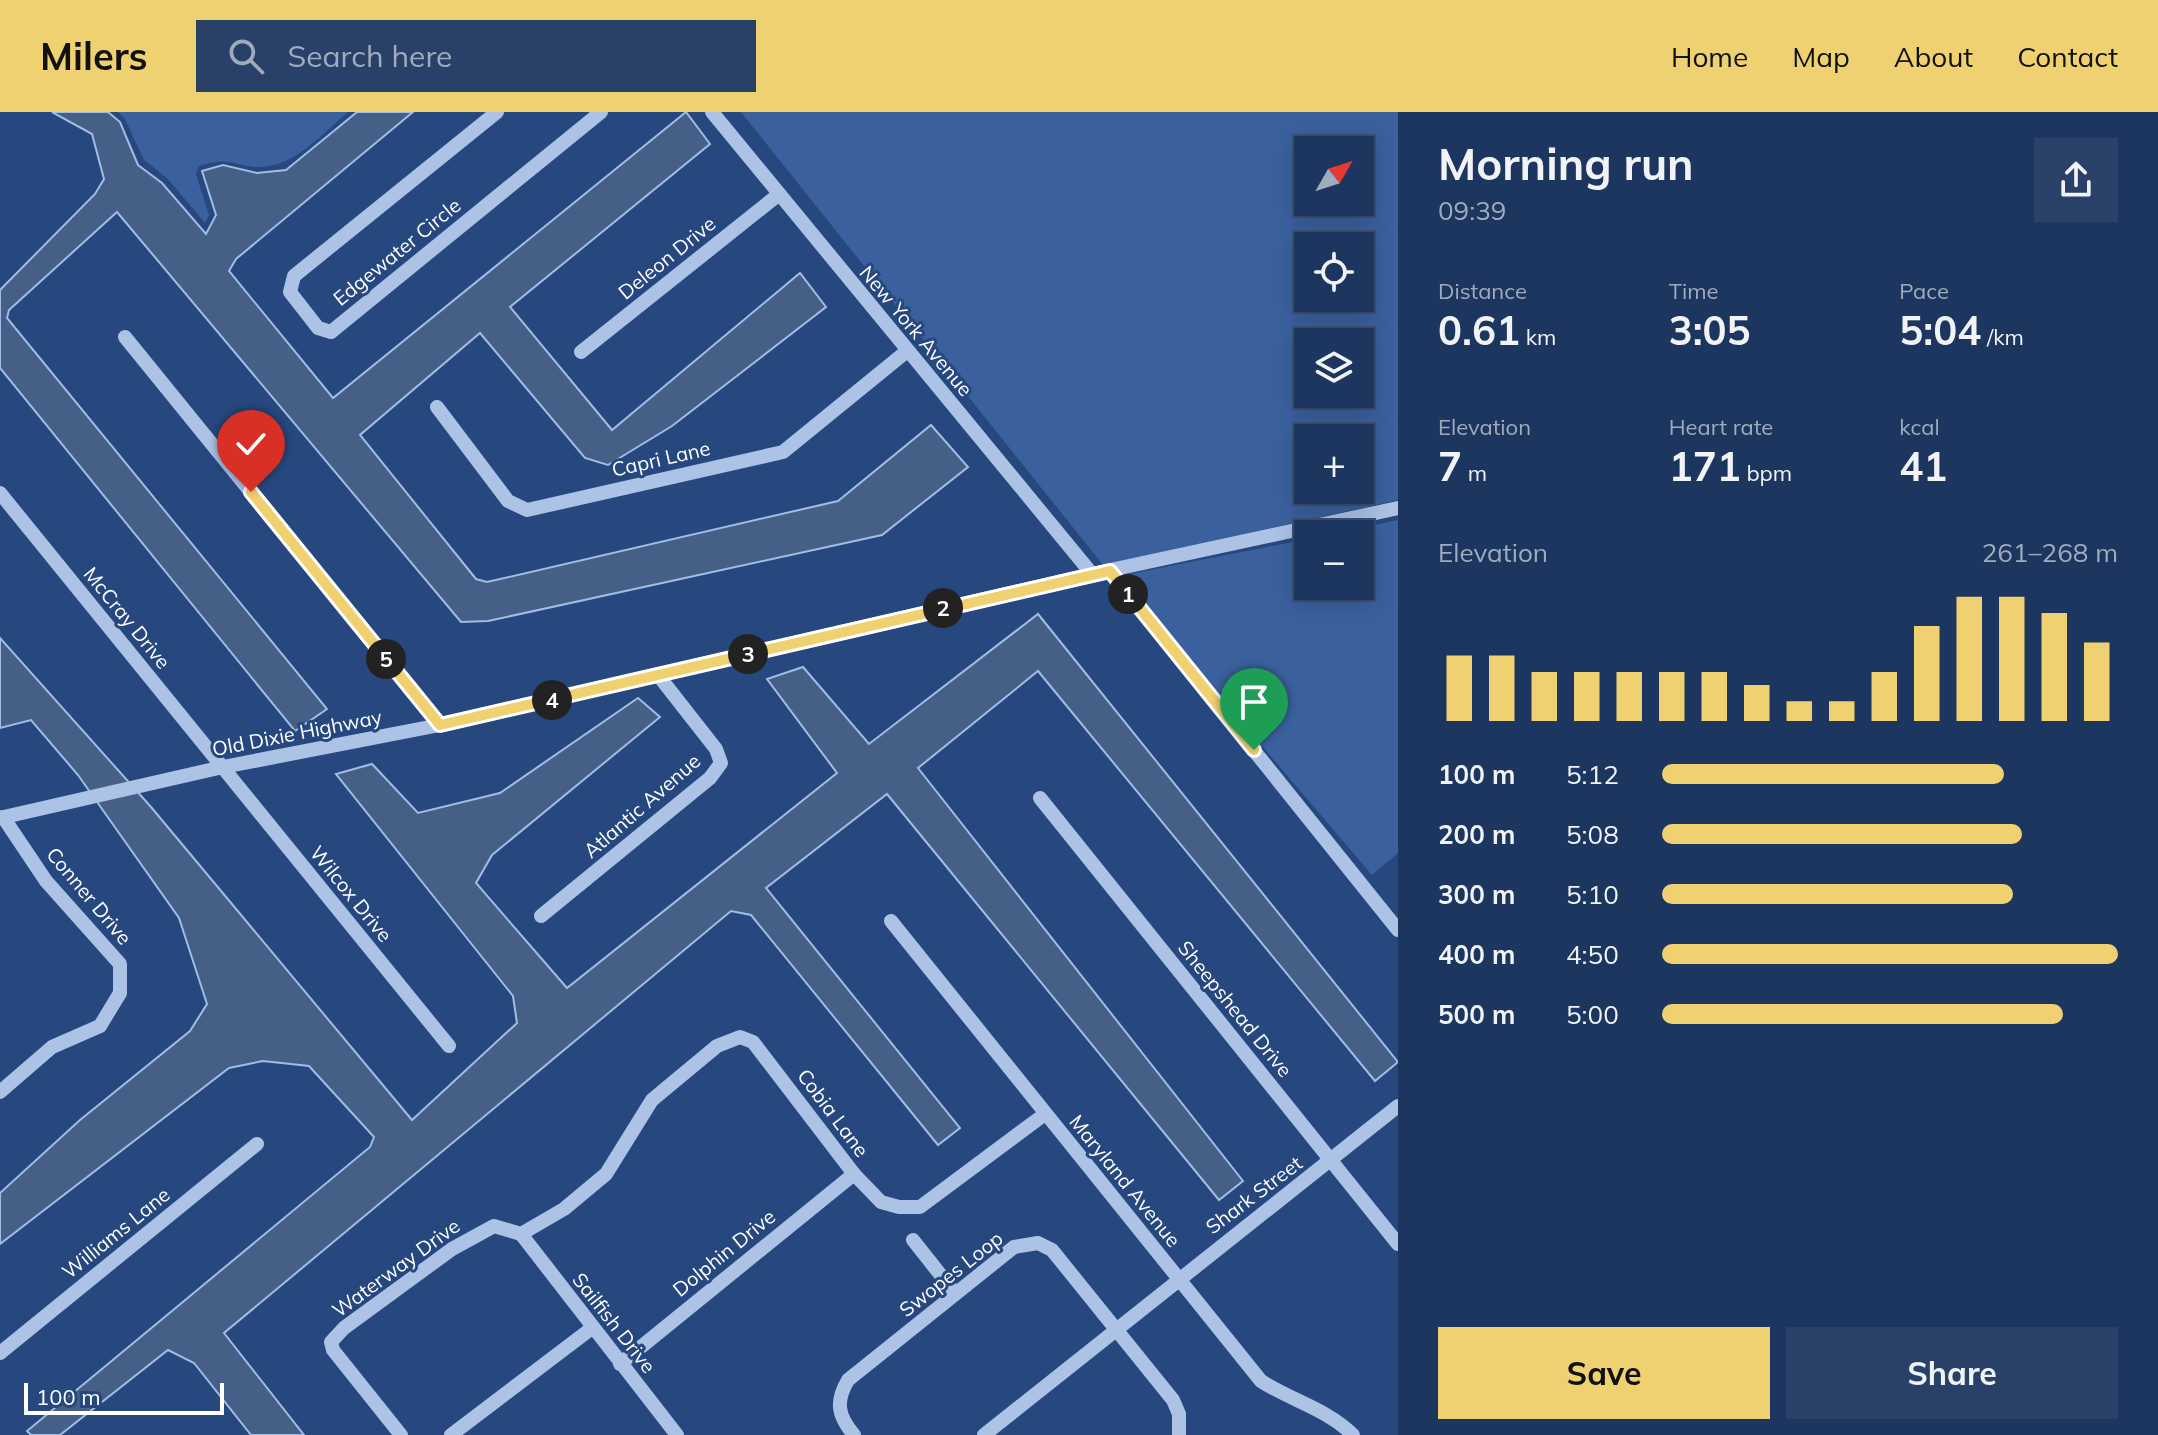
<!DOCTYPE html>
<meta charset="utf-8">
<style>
:root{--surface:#1c365f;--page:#294168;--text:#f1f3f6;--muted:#a0abbd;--line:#3a5074;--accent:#efd171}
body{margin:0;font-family:Mulish,sans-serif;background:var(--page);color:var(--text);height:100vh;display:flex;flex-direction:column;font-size:30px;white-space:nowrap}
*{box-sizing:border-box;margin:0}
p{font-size:26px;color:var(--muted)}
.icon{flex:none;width:44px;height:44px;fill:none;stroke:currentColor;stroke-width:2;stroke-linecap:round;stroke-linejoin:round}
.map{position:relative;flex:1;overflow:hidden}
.panel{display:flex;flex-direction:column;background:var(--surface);width:760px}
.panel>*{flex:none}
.needle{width:52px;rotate:51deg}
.controls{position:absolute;left:1294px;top:24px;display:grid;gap:16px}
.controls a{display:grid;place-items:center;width:80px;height:80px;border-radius:0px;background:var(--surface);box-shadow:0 4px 20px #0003,0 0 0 2px var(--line);font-size:40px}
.scale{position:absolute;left:24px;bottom:20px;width:200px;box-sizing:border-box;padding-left:8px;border:4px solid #fff;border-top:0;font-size:22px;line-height:28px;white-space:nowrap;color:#fff;-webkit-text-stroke:6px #26487f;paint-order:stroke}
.pin{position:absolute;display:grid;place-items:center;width:68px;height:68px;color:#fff;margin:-82px -34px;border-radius:50% 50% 50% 0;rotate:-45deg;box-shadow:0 0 8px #0007}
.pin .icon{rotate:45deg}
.km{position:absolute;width:40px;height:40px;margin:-20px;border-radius:50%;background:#222;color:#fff;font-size:22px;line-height:40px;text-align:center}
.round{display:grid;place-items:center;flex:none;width:84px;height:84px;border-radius:0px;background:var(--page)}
.head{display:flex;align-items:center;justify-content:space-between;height:136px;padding:0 40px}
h1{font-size:44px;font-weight:700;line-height:60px}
.figures{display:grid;grid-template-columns:repeat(3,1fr);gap:12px;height:136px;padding:8px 40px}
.figures div{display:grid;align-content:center}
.figures b{font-size:40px;font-weight:700}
.figures small{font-size:22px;font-weight:400}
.figures p{font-size:22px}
.chart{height:224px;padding:16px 40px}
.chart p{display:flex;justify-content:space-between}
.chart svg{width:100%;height:144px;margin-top:8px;stroke:var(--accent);stroke-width:6}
.button{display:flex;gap:16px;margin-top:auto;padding:16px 40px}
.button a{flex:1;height:92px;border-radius:0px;background:var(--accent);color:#111;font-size:32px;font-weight:700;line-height:92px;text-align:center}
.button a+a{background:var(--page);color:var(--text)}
ul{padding:0 40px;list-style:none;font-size:26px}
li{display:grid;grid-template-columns:128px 96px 1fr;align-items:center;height:60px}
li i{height:20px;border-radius:10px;background:var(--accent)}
header{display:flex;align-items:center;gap:48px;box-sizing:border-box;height:112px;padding:0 40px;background:var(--accent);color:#111}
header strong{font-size:38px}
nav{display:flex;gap:44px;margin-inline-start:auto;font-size:28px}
.search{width:560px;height:72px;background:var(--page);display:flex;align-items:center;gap:20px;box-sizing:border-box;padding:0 28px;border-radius:0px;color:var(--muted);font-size:30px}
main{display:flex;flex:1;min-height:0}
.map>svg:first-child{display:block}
.green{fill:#3a619d;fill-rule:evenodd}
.water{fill:#465f87;stroke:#a0bde6;stroke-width:2}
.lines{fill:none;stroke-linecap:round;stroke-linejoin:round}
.minor{stroke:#acc3e6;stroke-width:14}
.route-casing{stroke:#fff;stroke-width:16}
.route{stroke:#efd171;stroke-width:10}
.labels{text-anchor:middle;stroke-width:6;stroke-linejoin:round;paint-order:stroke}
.street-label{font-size:20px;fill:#fff;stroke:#26487f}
</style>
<header>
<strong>Milers</strong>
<div class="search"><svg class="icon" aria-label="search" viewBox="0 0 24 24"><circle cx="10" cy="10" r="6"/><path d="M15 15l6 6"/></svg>Search here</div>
<nav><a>Home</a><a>Map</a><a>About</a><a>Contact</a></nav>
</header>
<main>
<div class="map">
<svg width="1398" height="1323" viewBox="0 0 1398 1323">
<rect width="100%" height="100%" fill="#26487f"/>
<!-- green -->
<g class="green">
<path d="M118,0H348C323,21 294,55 260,55C230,54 232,44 199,54L196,62L209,103L205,111L167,66L144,48L125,7Z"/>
<path d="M741,0H1398V388L1103,453ZM1308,38H1360V90H1308ZM1308,134H1360V186H1308ZM1308,230H1360V282H1308ZM1308,326H1360V378H1308Z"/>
<path d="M1398,408V741L1372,763L1233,600L1124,463L1308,427V474H1360V422H1332Z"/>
</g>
<!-- water -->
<g class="water">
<path d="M52,0H108L120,10L138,53L162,71L206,122L216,103L202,59L223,53L257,61L286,58L357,0H413L236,147L229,159L333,286L686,0L710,32L510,195L612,318L800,161L826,195L672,314L608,353L585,346L480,221L360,323L476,467L487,470L838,389L931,313L968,355L882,423L488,509L461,510L117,100L9,198L7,206L327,597L295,619L0,256V178L95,82L104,67L92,22Z"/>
<path d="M1038,502L1398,950L1375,969L1038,559L918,656L1243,1069L1219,1088L887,682L766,776L960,1016L938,1033L751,803L731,799L224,1221L304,1323H251L194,1251L168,1238L60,1323H31L27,1319L370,1035L374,1025L309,954L263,949L229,956L0,1132V1081L80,1008L190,919L207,892L179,806L78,663L31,608L0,616V526L151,695L412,1008L517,911L513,884L336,662L372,652L418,701L500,681L638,586L660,605L492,743L476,771L567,876L837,661L767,567L803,555L869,632Z"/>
</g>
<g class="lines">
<!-- minor -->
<g class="minor">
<path d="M497,0L294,164L290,180L318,216L331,220L601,0"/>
<path d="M712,0L1092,462"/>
<path d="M125,225L440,613"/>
<path d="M581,240L778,83"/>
<path d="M437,295L508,389L527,398L783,340L907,239"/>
<path d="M0,381L449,934"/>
<path d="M1110,459L1398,818"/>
<path d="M1040,686L1398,1132"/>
<path d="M0,706L223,655L440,613L1092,462L1398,396"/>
<path d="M541,804L710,666L721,651L716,637L658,563"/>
<path d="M891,809L1261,1269C1292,1289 1327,1297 1353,1323"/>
<path d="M0,980L52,935L100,914L120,881V852L46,769L3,705"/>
<path d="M521,1122L677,1323"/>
<path d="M913,1128L955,1181"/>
<path d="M0,1241L257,1032"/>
<path d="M620,1252L854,1062"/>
<path d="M401,1323L333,1238L331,1230L344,1216L452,1137L494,1114L521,1122L564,1097L606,1062L652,988L717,934L740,925L753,930L854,1062L881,1090L899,1095H920L1045,1002"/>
<path d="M451,1323L592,1216"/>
<path d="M854,1323C838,1304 835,1290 848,1268L1014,1135L1038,1131L1052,1138L1173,1288L1179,1302V1323"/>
<path d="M984,1323L1398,994"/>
</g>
</g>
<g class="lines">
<!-- route casing -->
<g class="route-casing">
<path id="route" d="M251,380L440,613L1110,459L1254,638"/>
</g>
<!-- route -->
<use href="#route" class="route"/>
</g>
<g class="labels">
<!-- street labels -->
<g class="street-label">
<text transform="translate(397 140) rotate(-39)" y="7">Edgewater Circle</text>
<text transform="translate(667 146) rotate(-39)" y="7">Deleon Drive</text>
<text transform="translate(916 219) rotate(50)" y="7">New York Avenue</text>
<text transform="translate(661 347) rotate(-13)" y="7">Capri Lane</text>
<text transform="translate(127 506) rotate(51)" y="7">McCray Drive</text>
<text transform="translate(297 621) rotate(-11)" y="7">Old Dixie Highway</text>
<text transform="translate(642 694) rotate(-41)" y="7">Atlantic Avenue</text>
<text transform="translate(351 782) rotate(51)" y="7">Wilcox Drive</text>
<text transform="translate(89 784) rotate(50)" y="7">Conner Drive</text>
<text transform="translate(1235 897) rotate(51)" y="7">Sheepshead Drive</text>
<text transform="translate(833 1001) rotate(53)" y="7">Cobia Lane</text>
<text transform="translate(1125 1069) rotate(51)" y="7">Maryland Avenue</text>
<text transform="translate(1254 1083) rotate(-37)" y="7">Shark Street</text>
<text transform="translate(116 1121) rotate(-39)" y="7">Williams Lane</text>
<text transform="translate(724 1141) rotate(-39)" y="7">Dolphin Drive</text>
<text transform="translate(396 1156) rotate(-36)" y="7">Waterway Drive</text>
<text transform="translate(951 1162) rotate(-38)" y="7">Swopes Loop</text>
<text transform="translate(614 1211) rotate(52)" y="7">Sailfish Drive</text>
</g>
</g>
</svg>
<div class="controls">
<a><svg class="needle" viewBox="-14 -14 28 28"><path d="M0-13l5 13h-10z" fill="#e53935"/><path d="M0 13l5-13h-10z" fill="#a0abbd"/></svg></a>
<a><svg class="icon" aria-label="locate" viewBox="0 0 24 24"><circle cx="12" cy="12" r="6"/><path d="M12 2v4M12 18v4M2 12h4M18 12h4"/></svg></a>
<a><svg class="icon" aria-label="layers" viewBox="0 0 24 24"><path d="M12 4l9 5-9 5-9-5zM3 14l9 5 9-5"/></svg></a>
<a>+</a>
<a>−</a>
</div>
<div class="scale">100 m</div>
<div class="pin" style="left:1254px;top:638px;background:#1e9e55"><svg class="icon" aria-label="arrive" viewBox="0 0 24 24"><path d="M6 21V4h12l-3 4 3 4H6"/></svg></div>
<div class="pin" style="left:251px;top:380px;background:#d93025"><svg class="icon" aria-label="check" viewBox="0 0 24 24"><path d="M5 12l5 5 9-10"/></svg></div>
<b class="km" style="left:1128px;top:482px">1</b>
<b class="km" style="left:943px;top:496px">2</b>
<b class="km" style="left:748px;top:542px">3</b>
<b class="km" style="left:552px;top:588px">4</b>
<b class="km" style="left:386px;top:547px">5</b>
</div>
<section class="panel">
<div class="head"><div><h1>Morning run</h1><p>09:39</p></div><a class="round"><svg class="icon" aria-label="share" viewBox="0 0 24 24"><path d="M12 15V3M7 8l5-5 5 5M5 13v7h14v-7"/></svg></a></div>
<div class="figures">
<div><p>Distance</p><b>0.61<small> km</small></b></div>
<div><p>Time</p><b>3:05</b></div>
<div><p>Pace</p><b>5:04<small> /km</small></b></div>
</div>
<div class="figures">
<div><p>Elevation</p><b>7<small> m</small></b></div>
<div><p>Heart rate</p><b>171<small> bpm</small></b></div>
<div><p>kcal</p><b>41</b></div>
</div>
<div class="chart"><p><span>Elevation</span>261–268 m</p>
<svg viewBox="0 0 160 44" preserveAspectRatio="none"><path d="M5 44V24M15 44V24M25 44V29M35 44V29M45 44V29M55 44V29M65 44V29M75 44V33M85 44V38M95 44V38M105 44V29M115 44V15M125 44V6M135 44V6M145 44V11M155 44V20"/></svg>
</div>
<ul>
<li><b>100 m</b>5:12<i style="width:75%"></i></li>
<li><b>200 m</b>5:08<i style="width:79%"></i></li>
<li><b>300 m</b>5:10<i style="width:77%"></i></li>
<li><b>400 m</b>4:50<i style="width:100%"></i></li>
<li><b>500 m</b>5:00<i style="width:88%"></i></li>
</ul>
<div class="button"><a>Save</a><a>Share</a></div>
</section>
</main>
